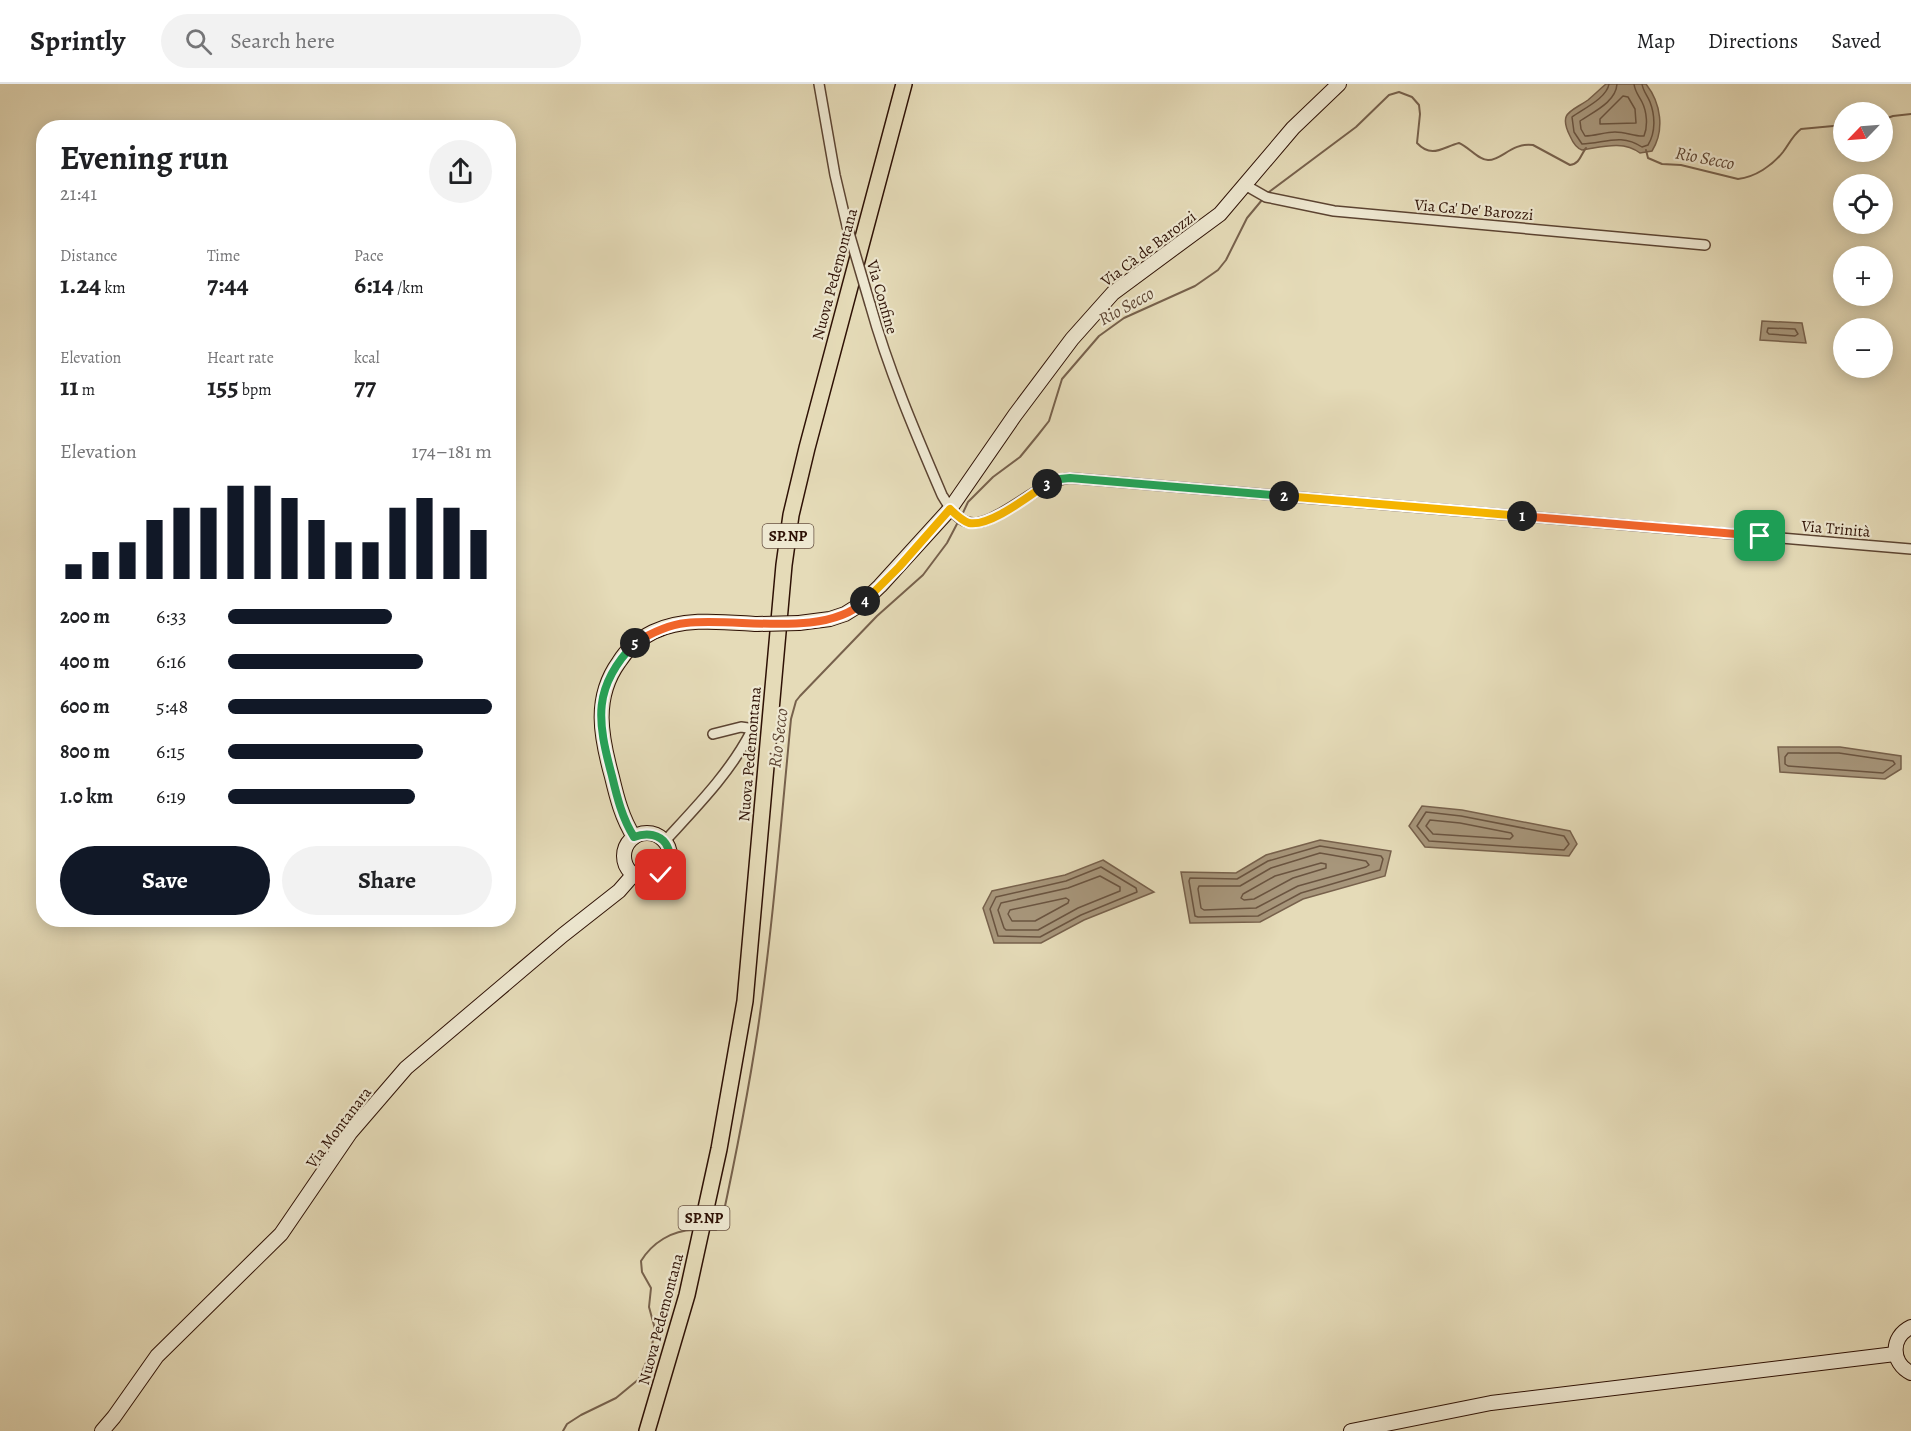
<!DOCTYPE html>
<meta charset="utf-8">
<style>
:root{--surface:#fff;--page:#f2f2f2;--text:#202124;--muted:#757577;--line:#e0e0e0;--accent:#111827}
body{margin:0;font-family:Alegreya,serif;background:var(--page);color:var(--text);height:100vh;display:flex;flex-direction:column;font-size:22px;white-space:nowrap}
*{box-sizing:border-box;margin:0}
p{font-size:20px;color:var(--muted)}
.icon{flex:none;width:33px;height:33px;fill:none;stroke:currentColor;stroke-width:2;stroke-linecap:round;stroke-linejoin:round}
.map{position:relative;flex:1;overflow:hidden}
.side{position:absolute;left:36px;top:36px;width:480px;height:807px;display:flex;flex-direction:column;background:var(--surface);border-radius:24px;box-shadow:0 3px 15px #0003}
.side>*{flex:none}
.needle{width:39px;rotate:245deg}
.buttons{position:absolute;left:1833px;top:18px;display:grid;gap:12px}
.buttons a{display:grid;place-items:center;width:60px;height:60px;border-radius:50%;background:var(--surface);box-shadow:0 3px 15px #0003;font-size:30px}
.pin{position:absolute;display:grid;place-items:center;width:51px;height:51px;color:#fff;margin:-26px;border-radius:12px;box-shadow:0 3px 9px #0006}
.km{position:absolute;width:30px;height:30px;margin:-15px;border-radius:50%;background:#222;color:#fff;font-size:16px;line-height:30px;text-align:center}
.round{display:grid;place-items:center;flex:none;width:63px;height:63px;border-radius:32px;background:var(--page)}
.head{display:flex;align-items:center;justify-content:space-between;height:102px;padding:0 24px}
h1{font-size:33px;font-weight:700;line-height:45px}
.metrics{display:grid;grid-template-columns:repeat(3,1fr);gap:9px;height:102px;padding:6px 24px}
.metrics div{display:grid;align-content:center}
.metrics b{font-size:26px;font-weight:700}
.metrics small{font-size:16px;font-weight:400}
.metrics p{font-size:16px}
.chart{height:168px;padding:12px 24px}
.chart p{display:flex;justify-content:space-between}
.chart svg{width:100%;height:108px;margin-top:6px;stroke:var(--accent);stroke-width:6}
.action{display:flex;gap:12px;margin-top:auto;padding:12px 24px}
.action a{flex:1;height:69px;border-radius:36px;background:var(--accent);color:#fff;font-size:24px;font-weight:700;line-height:69px;text-align:center}
.action a+a{background:var(--page);color:var(--text)}
ul{padding:0 24px;list-style:none;font-size:20px}
li{display:grid;grid-template-columns:96px 72px 1fr;align-items:center;height:45px}
li i{height:15px;border-radius:8px;background:var(--accent)}
header{display:flex;align-items:center;gap:36px;box-sizing:border-box;height:84px;padding:0 30px;background:var(--surface);border-bottom:2px solid var(--line)}
header strong{font-size:28px}
nav{display:flex;gap:33px;margin-inline-start:auto;font-size:21px}
.search{width:420px;height:54px;background:var(--page);display:flex;align-items:center;gap:15px;box-sizing:border-box;padding:0 21px;border-radius:33px;color:var(--muted);font-size:22px}
.map>svg:first-child{display:block}
.water{fill:#a7967b;stroke:#77614c;stroke-width:1.5}
.lines{fill:none;stroke-linecap:round;stroke-linejoin:round}
.shore{stroke:#6a5440;stroke-width:1.5}
.stream{stroke:#77614c;stroke-width:2}
.street-casing{stroke:#5c4432;stroke-width:12}
.secondary-casing{stroke:#2e1105;stroke-width:16}
.primary-casing{stroke:#2e1105;stroke-width:18}
.street{stroke:#eee8d1;stroke-width:9}
.secondary{stroke:#eee8d1;stroke-width:14}
.primary{stroke:#e5dbb8;stroke-width:15}
.street-bridge-casing{stroke:#5c4432;stroke-width:12;stroke-linecap:butt}
.secondary-bridge-casing{stroke:#2e1105;stroke-width:16;stroke-linecap:butt}
.street-bridge{stroke:#eee8d1;stroke-width:9}
.secondary-bridge{stroke:#eee8d1;stroke-width:14}
.split-1-casing{stroke:#fff;stroke-width:12}
.split-2-casing{stroke:#fff;stroke-width:12}
.split-3-casing{stroke:#fff;stroke-width:12}
.split-4-casing{stroke:#fff;stroke-width:12}
.split-5-casing{stroke:#fff;stroke-width:12}
.split-6-casing{stroke:#fff;stroke-width:12}
.split-1{stroke:#f0652b;stroke-width:8}
.split-2{stroke:#f5b400;stroke-width:8}
.split-3{stroke:#22a559;stroke-width:8}
.split-4{stroke:#f5b400;stroke-width:8}
.split-5{stroke:#f0652b;stroke-width:8}
.split-6{stroke:#22a559;stroke-width:8}
.labels{text-anchor:middle;stroke-width:4.5;stroke-linejoin:round;paint-order:stroke}
.shield{fill:#eee8d1;stroke:#685242;stroke-width:1.5}
.shield-label{font-size:15px;font-weight:bold;fill:#2e1105}
.street-label{font-size:16px;fill:#2e1105;stroke:#eee8d1}
.water-label{font-size:18px;font-style:italic;fill:#5e4634;stroke:#eee8d1}
</style>
<header>
<strong>Sprintly</strong>
<div class="search"><svg class="icon" aria-label="search" viewBox="0 0 24 24"><circle cx="10" cy="10" r="6"/><path d="M15 15l6 6"/></svg>Search here</div>
<nav><a>Map</a><a>Directions</a><a>Saved</a></nav>
</header>
<div class="map">
<svg width="1911" height="1347" viewBox="0 0 1911 1347">
<rect width="100%" height="100%" fill="#e5dbb8"/>
<filter id="stains"><feTurbulence type="fractalNoise" baseFrequency=".00333" numOctaves="4"/><feColorMatrix values="0 0 0 0 .2 0 0 0 0 .09 0 0 0 0 .02 0 0 0 .5 -.17"/></filter>
<radialGradient id="worn" r=".72"><stop offset=".6" stop-color="#630" stop-opacity="0"/><stop offset="1" stop-color="#630" stop-opacity=".3"/></radialGradient>
<!-- water -->
<g class="water">
<path d="M1606,0H1646C1661,19 1665,46 1652,67L1640,69C1623,56 1602,63 1582,66C1576,64 1573,59 1570,52C1558,28 1571,28 1588,16C1594,11 1600,5 1606,0Z"/>
<path d="M1762,237L1802,239L1806,259L1760,256Z"/>
<path d="M1778,663H1840L1901,672V685L1885,695L1780,688Z"/>
<path d="M1422,722L1462,726L1570,747L1577,760L1569,772L1425,763L1409,742Z"/>
<path d="M1320,756L1391,767L1385,792L1303,815L1260,838L1190,839L1181,788L1236,789L1266,771Z"/>
<path d="M1103,776L1154,808L1084,836L1041,859H994L983,824L992,807L1065,791Z"/>
</g>
<g class="lines">
<!-- shore -->
<g class="shore">
<path d="M1609,0C1607,14 1583,25 1572,33L1574,48L1582,60C1605,59 1621,49 1642,63L1648,61C1656,48 1655,31 1650,18C1647,11 1643,7 1642,0"/>
<path d="M1617,0C1616,18 1593,28 1580,37L1581,45L1585,52C1595,52 1605,48 1615,48C1626,48 1636,53 1644,52C1648,42 1647,28 1642,18C1639,12 1635,8 1634,0"/>
<path d="M1623,12L1628,13L1635,25L1636,39L1600,40V35Z"/>
<path d="M1768,244L1795,245L1798,250L1795,252L1769,250L1767,248Z"/>
<path d="M1788,669H1839L1893,677L1895,680L1883,689L1788,682L1785,680V673Z"/>
<path d="M1426,728L1461,732L1564,752L1569,760L1564,766L1429,757L1417,742Z"/>
<path d="M1430,736L1460,739L1511,749L1513,752L1510,755L1433,750L1426,742Z"/>
<path d="M1320,762L1381,772L1383,775L1380,786L1301,809L1258,832L1198,833L1195,832L1189,797L1190,794L1237,795L1268,777Z"/>
<path d="M1320,769L1366,777L1369,781L1366,783L1298,802L1256,824L1204,826L1201,824L1198,805L1199,802H1240L1271,784Z"/>
<path d="M1321,779L1326,780V784L1293,794L1254,815L1244,816L1241,814L1243,810L1275,792Z"/>
<path d="M1101,783L1136,804L1137,808L1081,831L1040,853L998,852L990,825L996,813L1066,797Z"/>
<path d="M1100,792L1120,803V807L1078,824L1038,846H1006L1004,844L998,826L1001,819L1068,804Z"/>
<path d="M1066,814L1069,816L1068,819L1035,837H1012L1008,830L1010,826Z"/>
</g>
<!-- stream -->
<g class="stream">
<path d="M1882,36L1893,32L1911,30"/>
<path d="M1646,66L1648,74L1662,80L1681,81L1738,95C1755,93 1772,82 1783,68C1789,60 1793,51 1801,45L1844,41"/>
<path d="M1265,111L1356,43L1389,11L1399,8L1412,13L1419,21L1420,30L1417,59C1432,75 1443,63 1459,59C1469,63 1478,76 1488,76C1501,77 1512,58 1533,61L1570,81C1580,80 1581,70 1586,64"/>
<path d="M961,433L968,418L993,393L1020,373L1038,351L1049,337L1062,295L1099,252L1124,234L1195,202L1218,186L1226,176L1247,134L1262,116"/>
<path d="M708,1146H716L721,1141C735,1076 748,1010 758,944C773,841 781,738 791,635L796,617L800,612L877,532L923,491L947,459L958,438"/>
<path d="M563,1347L567,1340L581,1331L616,1314L639,1295L651,1267L655,1245L649,1223L651,1204L642,1188L641,1177C652,1159 672,1146 694,1146"/>
</g>
<!-- street casing -->
<g class="street-casing">
<g id="street">
<path d="M819,0L835,91L847,142"/>
<path d="M1245,101L1266,113L1334,127L1705,161"/>
<path d="M870,220C888,285 915,348 942,411C948,421 955,434 967,438C992,447 1038,396 1070,394L1911,465"/>
<path d="M664,758C696,723 729,690 751,648L748,644L741,643L713,650"/>
</g>
</g>
<!-- secondary casing -->
<g class="secondary-casing">
<g id="secondary">
<path d="M799,539L830,535L845,530L861,520L880,502L950,425L1015,331L1072,255L1113,209L1220,130L1293,44L1339,0"/>
<circle cx="647" cy="772" r="23"/>
<path d="M634,753C622,734 617,714 612,693C601,653 593,614 619,578C627,565 639,555 653,548C684,533 724,538 757,540"/>
<path d="M1911,1243C1890,1253 1891,1279 1911,1289"/>
<path d="M102,1347L114,1333L157,1272L281,1150L350,1049L406,984L563,851L619,807L633,791"/>
<path d="M1351,1347L1491,1319L1895,1270"/>
</g>
</g>
<!-- primary casing -->
<g class="primary-casing">
<path id="primary" d="M647,1347L687,1211L719,1065L745,917L784,481L791,431L807,364L904,0"/>
</g>
<!-- street -->
<use href="#street" class="street"/>
<!-- secondary -->
<use href="#secondary" class="secondary"/>
<!-- primary -->
<use href="#primary" class="primary"/>
<!-- street-bridge casing -->
<g class="street-bridge-casing">
<path id="street-bridge" d="M847,142L870,220"/>
</g>
<!-- secondary-bridge casing -->
<g class="secondary-bridge-casing">
<path id="secondary-bridge" d="M757,540L799,539"/>
</g>
<!-- street-bridge -->
<use href="#street-bridge" class="street-bridge"/>
<!-- secondary-bridge -->
<use href="#secondary-bridge" class="secondary-bridge"/>
</g>
<g class="lines">
<!-- split-1 casing -->
<g class="split-1-casing">
<path id="split-1" d="M1522,432L1760,452"/>
</g>
<!-- split-2 casing -->
<g class="split-2-casing">
<path id="split-2" d="M1284,412L1522,432"/>
</g>
<!-- split-3 casing -->
<g class="split-3-casing">
<path id="split-3" d="M1047,400L1060,395L1070,394L1284,412"/>
</g>
<!-- split-4 casing -->
<g class="split-4-casing">
<path id="split-4" d="M865,517L899,483L950,425C955,430 963,437 969,439C990,443 1030,411 1047,400"/>
</g>
<!-- split-5 casing -->
<g class="split-5-casing">
<path id="split-5" d="M635,559C651,549 667,541 686,539C737,533 824,555 865,517"/>
</g>
<!-- split-6 casing -->
<g class="split-6-casing">
<path id="split-6" d="M635,559C592,603 597,636 612,692C617,713 622,734 634,753C662,742 681,768 661,791"/>
</g>
<!-- split-1 -->
<use href="#split-1" class="split-1"/>
<!-- split-2 -->
<use href="#split-2" class="split-2"/>
<!-- split-3 -->
<use href="#split-3" class="split-3"/>
<!-- split-4 -->
<use href="#split-4" class="split-4"/>
<!-- split-5 -->
<use href="#split-5" class="split-5"/>
<!-- split-6 -->
<use href="#split-6" class="split-6"/>
</g>
<g class="labels">
<!-- shield labels -->
<g class="shield">
<rect x="762.5" y="440" width="51" height="24" rx="4.5"/>
<rect x="678.5" y="1122" width="51" height="24" rx="4.5"/>
</g>
<g class="shield-label">
<text x="788" y="457">SP.NP</text>
<text x="704" y="1139">SP.NP</text>
</g>
<!-- street labels -->
<g class="street-label">
<text transform="translate(1474 125) rotate(5)" y="6">Via Ca' De' Barozzi</text>
<text transform="translate(1148 164) rotate(-37)" y="6">Via Cà de Barozzi</text>
<text transform="translate(834 190) rotate(-75)" y="6">Nuova Pedemontana</text>
<text transform="translate(883 213) rotate(74)" y="6">Via Confine</text>
<text transform="translate(1836 444) rotate(5)" y="6">Via Trinità</text>
<text transform="translate(749 670) rotate(-85)" y="6">Nuova Pedemontana</text>
<text transform="translate(338 1043) rotate(-53)" y="6">Via Montanara</text>
<text transform="translate(660 1235) rotate(-75)" y="6">Nuova Pedemontana</text>
</g>
<!-- water labels -->
<g class="water-label">
<text transform="translate(1705 74) rotate(11)" y="6">Rio Secco</text>
<text transform="translate(1126 222) rotate(-29)" y="6">Rio Secco</text>
<text transform="translate(778 654) rotate(-83)" y="6">Rio Secco</text>
</g>
</g>
<rect width="100%" height="100%" filter="url(#stains)"/>
<rect width="100%" height="100%" fill="url(#worn)"/>
</svg>
<div class="buttons">
<a><svg class="needle" viewBox="-14 -14 28 28"><path d="M0-13l5 13h-10z" fill="#e53935"/><path d="M0 13l5-13h-10z" fill="#757577"/></svg></a>
<a><svg class="icon" aria-label="locate" viewBox="0 0 24 24"><circle cx="12" cy="12" r="6"/><path d="M12 2v4M12 18v4M2 12h4M18 12h4"/></svg></a>
<a>+</a>
<a>−</a>
</div>
<div class="pin" style="left:1760px;top:452px;background:#1e9e55"><svg class="icon" aria-label="arrive" viewBox="0 0 24 24"><path d="M6 21V4h12l-3 4 3 4H6"/></svg></div>
<div class="pin" style="left:661px;top:791px;background:#d93025"><svg class="icon" aria-label="check" viewBox="0 0 24 24"><path d="M5 12l5 5 9-10"/></svg></div>
<b class="km" style="left:1522px;top:432px">1</b>
<b class="km" style="left:1284px;top:412px">2</b>
<b class="km" style="left:1047px;top:400px">3</b>
<b class="km" style="left:865px;top:517px">4</b>
<b class="km" style="left:635px;top:559px">5</b>
<section class="side">
<div class="head"><div><h1>Evening run</h1><p>21:41</p></div><a class="round"><svg class="icon" aria-label="share" viewBox="0 0 24 24"><path d="M12 15V3M7 8l5-5 5 5M5 13v7h14v-7"/></svg></a></div>
<div class="metrics">
<div><p>Distance</p><b>1.24<small> km</small></b></div>
<div><p>Time</p><b>7:44</b></div>
<div><p>Pace</p><b>6:14<small> /km</small></b></div>
</div>
<div class="metrics">
<div><p>Elevation</p><b>11<small> m</small></b></div>
<div><p>Heart rate</p><b>155<small> bpm</small></b></div>
<div><p>kcal</p><b>77</b></div>
</div>
<div class="chart"><p><span>Elevation</span>174–181 m</p>
<svg viewBox="0 0 160 44" preserveAspectRatio="none"><path d="M5 44V38M15 44V33M25 44V29M35 44V20M45 44V15M55 44V15M65 44V6M75 44V6M85 44V11M95 44V20M105 44V29M115 44V29M125 44V15M135 44V11M145 44V15M155 44V24"/></svg>
</div>
<ul>
<li><b>200 m</b>6:33<i style="width:62%"></i></li>
<li><b>400 m</b>6:16<i style="width:74%"></i></li>
<li><b>600 m</b>5:48<i style="width:100%"></i></li>
<li><b>800 m</b>6:15<i style="width:74%"></i></li>
<li><b>1.0 km</b>6:19<i style="width:71%"></i></li>
</ul>
<div class="action"><a>Save</a><a>Share</a></div>
</section>
</div>
